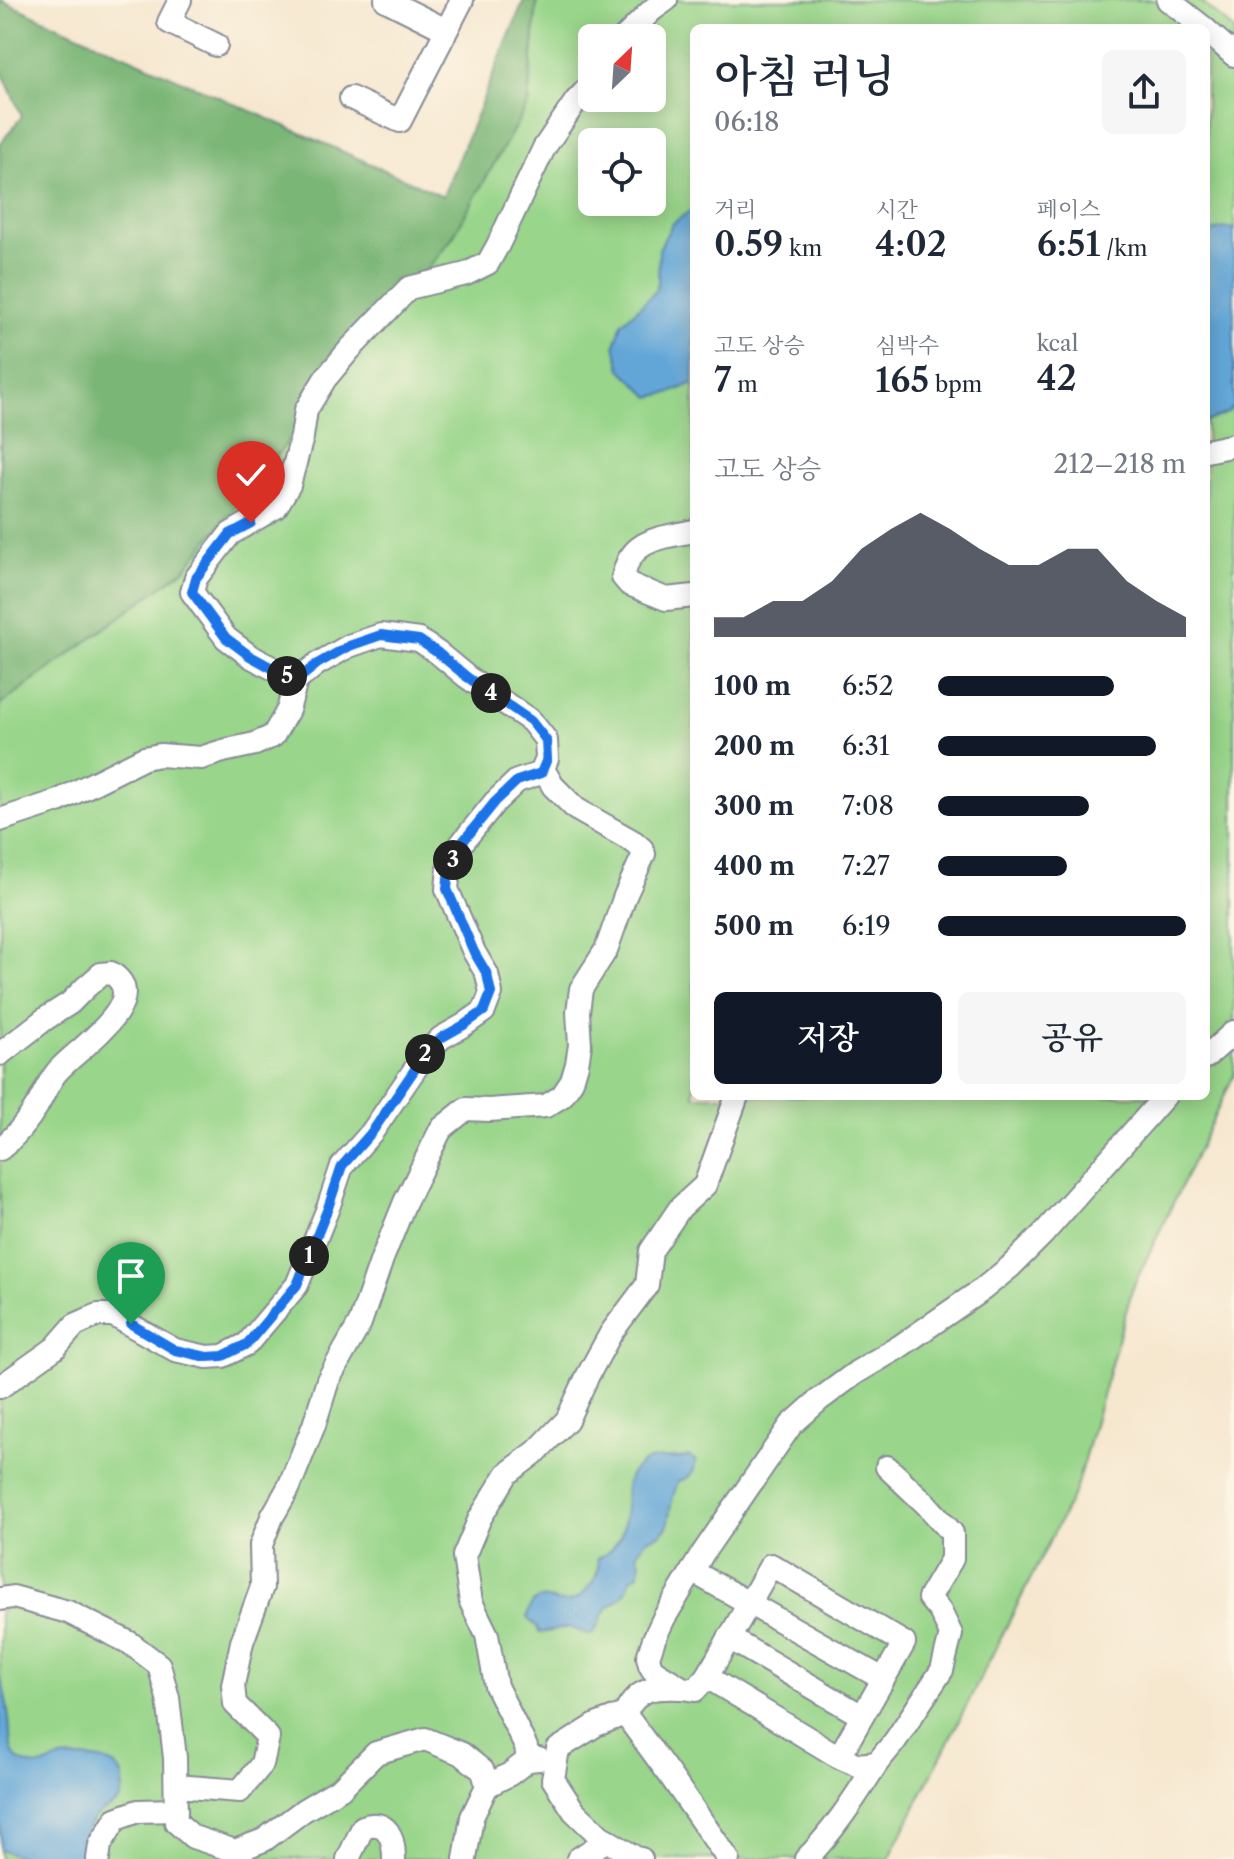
<!DOCTYPE html>
<html lang="ko">
<meta charset="utf-8">
<style>
:root{--surface:#fff;--page:#f6f6f7;--text:#1f2937;--muted:#747a83;--accent:#111827}
body{margin:0;font-family:"Libre Caslon Text","Noto Serif KR",serif;background:var(--page);color:var(--text);height:100vh;display:flex;flex-direction:column;font-size:30px;white-space:nowrap}
*{box-sizing:border-box;margin:0}
p{font-size:26px;color:var(--muted)}
.icon{flex:none;width:44px;height:44px;fill:none;stroke:currentColor;stroke-width:2;stroke-linecap:round;stroke-linejoin:round}
.map{position:relative;flex:1;overflow:hidden}
.drawer{position:absolute;left:690px;top:24px;width:520px;height:1076px;display:flex;flex-direction:column;background:var(--surface);border-radius:12px;box-shadow:0 4px 20px #0003}
.drawer>*{flex:none}
.needle{width:52px;rotate:25deg}
.controls{position:absolute;left:578px;top:24px;display:grid;gap:16px}
.controls a{display:grid;place-items:center;width:88px;height:88px;border-radius:12px;background:var(--surface);box-shadow:0 4px 20px #0003;font-size:40px}
.pin{position:absolute;display:grid;place-items:center;width:68px;height:68px;color:#fff;margin:-82px -34px;border-radius:50% 50% 50% 0;rotate:-45deg;box-shadow:0 0 8px #0007}
.pin .icon{rotate:45deg}
.km{position:absolute;width:40px;height:40px;margin:-20px;border-radius:50%;background:#222;color:#fff;font-size:22px;line-height:40px;text-align:center}
.round{display:grid;place-items:center;flex:none;width:84px;height:84px;border-radius:12px;background:var(--page)}
.overview{display:flex;align-items:center;justify-content:space-between;height:136px;padding:0 24px}
h1{font-size:44px;font-weight:600;line-height:60px}
.metrics{display:grid;grid-template-columns:repeat(3,1fr);gap:12px;height:136px;padding:8px 24px}
.metrics div{display:grid;align-content:center}
.metrics b{font-size:34px;font-weight:600}
.metrics small{font-size:22px;font-weight:400}
.metrics p{font-size:22px}
.chart{height:224px;padding:16px 24px}
.chart p{display:flex;justify-content:space-between}
.chart svg{width:100%;height:144px;margin-top:8px;fill:var(--accent);opacity:.7}
.primary-button{display:flex;gap:16px;margin-top:auto;padding:16px 24px}
.primary-button a{flex:1;height:92px;border-radius:12px;background:var(--accent);color:#fff;font-size:32px;font-weight:600;line-height:92px;text-align:center}
.primary-button a+a{background:var(--page);color:var(--text)}
ul{padding:0 24px;list-style:none;font-size:26px}
li{display:grid;grid-template-columns:128px 96px 1fr;align-items:center;height:60px}
li i{height:20px;border-radius:10px;background:var(--accent)}
.map>svg:first-child{display:block}
.green{fill:#99d58a;stroke:#5a8274;stroke-width:2;fill-rule:evenodd}
.forest{fill:#7ab676;stroke:#4a726a;stroke-width:2}
.water{fill:#62a6d7;stroke:#3e6a9a;stroke-width:2}
.lines{fill:none;stroke-linecap:round;stroke-linejoin:round}
.minor-casing{stroke:#888b96;stroke-width:26}
.minor{stroke:#fff;stroke-width:22}
.route-casing{stroke:#fff;stroke-width:16}
.route{stroke:#1a73e8;stroke-width:10}
</style>
<div class="map">
<svg width="1234" height="1859" viewBox="0 0 1234 1859">
<rect width="100%" height="100%" fill="#fcf5e5"/>
<filter id="ink" filterUnits="userSpaceOnUse"><feTurbulence type="fractalNoise" baseFrequency=".0125" numOctaves="2"/><feDisplacementMap in="SourceGraphic" scale="16" xChannelSelector="R" yChannelSelector="G"/><feConvolveMatrix kernelMatrix="1 2 1 2 8 2 1 2 1" color-interpolation-filters="sRGB"/></filter>
<filter id="wash" filterUnits="userSpaceOnUse"><feTurbulence type="fractalNoise" baseFrequency=".006" numOctaves="4" result="noise"/><feDisplacementMap in="SourceGraphic" scale="32" xChannelSelector="R" yChannelSelector="G"/><feGaussianBlur stdDeviation="1.8" result="paint"/><feColorMatrix in="noise" values="0 0 0 0 0 0 0 0 0 0 0 0 0 0 0 0 0 1.4 0 .05"/><feComposite in="paint" operator="in"/></filter>
<g filter="url(#wash)">
<rect width="100%" height="100%" fill="#f6e7cf"/>
<!-- green -->
<path class="green" d="M537,0H1199L1234,30V1075L1133,1287L1075,1491L889,1859H0V705L185,569L528,104ZM694,28H1206V1096H694ZM592,38H652V98H592ZM592,142H652V202H592Z"/>
<!-- forest -->
<path class="forest" d="M0,0L443,196L524,0H537L528,104L451,240L185,569L0,705V144L22,116L0,67Z"/>
<!-- water -->
<g class="water">
<path d="M694,208V383L673,392L650,397L621,369L615,345L622,323L654,293L658,283L659,249L672,224Z"/>
<path d="M1226,228L1234,229V406L1227,413L1206,422V235L1216,230Z"/>
<path d="M689,1456L695,1460C696,1473 690,1478 678,1481L672,1500L667,1527L661,1534L646,1540L637,1554C641,1563 642,1568 636,1577L631,1578C629,1587 625,1594 618,1600C615,1603 611,1604 608,1608C601,1616 599,1627 591,1635C583,1634 578,1630 571,1628C560,1626 550,1634 539,1632L537,1627L527,1618C528,1613 529,1605 535,1601C551,1590 565,1620 592,1583C598,1575 600,1568 597,1559C648,1532 607,1486 641,1464C658,1453 676,1462 689,1456Z"/>
<path d="M0,1676C5,1689 7,1705 9,1719C11,1730 8,1747 15,1756C19,1762 30,1766 37,1766C46,1766 53,1760 61,1759C93,1756 137,1758 119,1801C112,1807 103,1810 96,1816C86,1825 82,1845 81,1859H29L0,1850Z"/>
</g>
</g>
<g filter="url(#ink)">
<g class="lines">
<!-- minor casing -->
<g class="minor-casing">
<g id="minor">
<path d="M180,0L169,22L216,45"/>
<path d="M386,0L446,30"/>
<path d="M1168,0L1204,28"/>
<path d="M1206,30L1234,55"/>
<path d="M624,38L652,10L666,0"/>
<path d="M351,98L400,121L462,0"/>
<path d="M1206,451L1234,445"/>
<path d="M694,531C672,536 643,537 630,558C626,564 625,571 623,577L629,584L666,599L694,596"/>
<path d="M0,820L58,801L144,758L160,755L201,758L223,751L255,744L273,736L288,710L296,681"/>
<path d="M0,1054L45,1019L70,1003L86,987L101,974L111,973C156,1001 71,1053 56,1073C48,1083 43,1096 37,1106C28,1121 13,1139 0,1149"/>
<path d="M1206,1057L1234,1032"/>
<path d="M0,1387L55,1348L75,1325L98,1315H113L175,1350L207,1357L223,1356L247,1344L297,1285L328,1208L342,1166L372,1132L426,1053L441,1038L464,1025L484,1011L491,993L487,974L474,952L447,889L449,868L461,844L495,802L517,781L541,773L547,759L546,740L531,721L467,677L438,653L419,640L381,635L349,646L317,664L296,681L250,656L226,638L192,592L196,578L230,534L276,507L289,485L302,437L306,410L325,379L350,349L409,288L466,274L488,263L498,245L544,148L576,101L592,84"/>
<path d="M692,1571L883,1679"/>
<path d="M0,1599L13,1597L68,1612L130,1643L159,1665L168,1698L175,1758L176,1822L193,1837L235,1851L264,1840L304,1810L341,1788L376,1753L425,1739L462,1754L483,1771L487,1786"/>
<path d="M729,1638L862,1716"/>
<path d="M707,1677L839,1757L858,1765L877,1763L895,1741L942,1670L951,1634L940,1611L929,1598L952,1559V1533L926,1504L887,1467"/>
<path d="M625,1714L669,1774L728,1859"/>
<path d="M839,1757L904,1643L771,1565L707,1677L695,1690L682,1688L653,1670L650,1665L648,1657L654,1639L664,1618L703,1553L791,1425L819,1400L857,1372L899,1347L983,1289L1010,1267L1043,1234L1165,1096"/>
<path d="M528,1760L526,1747L496,1686L487,1635L471,1602L464,1556L480,1518L507,1474L537,1451L567,1420L588,1375L611,1333L647,1285L651,1251L680,1208L705,1185L737,1096"/>
<path d="M176,1786L240,1791L262,1764L268,1737L235,1704L233,1685L242,1642L262,1587L261,1545L272,1517L289,1487L314,1425L328,1380L360,1323L382,1259L405,1202L441,1129L466,1109L489,1110L546,1106L562,1096L572,1081L577,1064L580,1045L578,1012L581,989L606,950L625,896L644,854L642,849L634,842L576,809L553,786L543,769"/>
<path d="M98,1859L100,1845L116,1819L138,1811L176,1810"/>
<path d="M348,1859L363,1827C388,1818 394,1838 394,1859"/>
<path d="M465,1859L472,1817L487,1786L510,1774L528,1760L539,1759"/>
<path d="M578,1859L607,1840"/>
<path d="M641,1859L636,1858L600,1836L574,1811L553,1779L558,1749L596,1725L625,1714C638,1687 654,1687 681,1688"/>
<path d="M806,1859C834,1831 856,1796 877,1763"/>
</g>
</g>
<!-- minor -->
<use href="#minor" class="minor"/>
</g>
</g>
<g class="lines" filter="url(#ink)">
<!-- route casing -->
<g class="route-casing">
<path id="route" d="M131,1324L175,1350L207,1357L223,1356L247,1344L297,1285L328,1208L342,1166L372,1132L426,1053L441,1038L464,1025L484,1011L491,993L487,974L474,952L447,889L449,868L461,844L495,802L517,781L541,773L547,759L546,740L531,721L467,677L438,653L419,640L381,635L349,646L317,664L296,681L250,656L226,638L192,592L196,578L230,534L251,523"/>
</g>
<!-- route -->
<use href="#route" class="route"/>
</g>
</svg>
<div class="controls">
<a><svg class="needle" viewBox="-14 -14 28 28"><path d="M0-13l5 13h-10z" fill="#e53935"/><path d="M0 13l5-13h-10z" fill="#747a83"/></svg></a>
<a><svg class="icon" aria-label="locate" viewBox="0 0 24 24"><circle cx="12" cy="12" r="6"/><path d="M12 2v4M12 18v4M2 12h4M18 12h4"/></svg></a>
</div>
<div class="pin" style="left:131px;top:1324px;background:#1e9e55"><svg class="icon" aria-label="arrive" viewBox="0 0 24 24"><path d="M6 21V4h12l-3 4 3 4H6"/></svg></div>
<div class="pin" style="left:251px;top:523px;background:#d93025"><svg class="icon" aria-label="check" viewBox="0 0 24 24"><path d="M5 12l5 5 9-10"/></svg></div>
<b class="km" style="left:309px;top:1256px">1</b>
<b class="km" style="left:425px;top:1054px">2</b>
<b class="km" style="left:453px;top:860px">3</b>
<b class="km" style="left:491px;top:693px">4</b>
<b class="km" style="left:287px;top:676px">5</b>
<section class="drawer">
<div class="overview"><div><h1>아침 러닝</h1><p>06:18</p></div><a class="round"><svg class="icon" aria-label="share" viewBox="0 0 24 24"><path d="M12 15V3M7 8l5-5 5 5M5 13v7h14v-7"/></svg></a></div>
<div class="metrics">
<div><p>거리</p><b>0.59<small> km</small></b></div>
<div><p>시간</p><b>4:02</b></div>
<div><p>페이스</p><b>6:51<small> /km</small></b></div>
</div>
<div class="metrics">
<div><p>고도 상승</p><b>7<small> m</small></b></div>
<div><p>심박수</p><b>165<small> bpm</small></b></div>
<div><p>kcal</p><b>42</b></div>
</div>
<div class="chart"><p><span>고도 상승</span>212–218 m</p>
<svg viewBox="0 0 160 44" preserveAspectRatio="none"><path d="M0 44V38L10 38L20 33L30 33L40 27L50 17L60 11L70 6L80 11L90 17L100 22L110 22L120 17L130 17L140 27L150 33L160 38V44z"/></svg>
</div>
<ul>
<li><b>100 m</b>6:52<i style="width:71%"></i></li>
<li><b>200 m</b>6:31<i style="width:88%"></i></li>
<li><b>300 m</b>7:08<i style="width:61%"></i></li>
<li><b>400 m</b>7:27<i style="width:52%"></i></li>
<li><b>500 m</b>6:19<i style="width:100%"></i></li>
</ul>
<div class="primary-button"><a>저장</a><a>공유</a></div>
</section>
</div>
